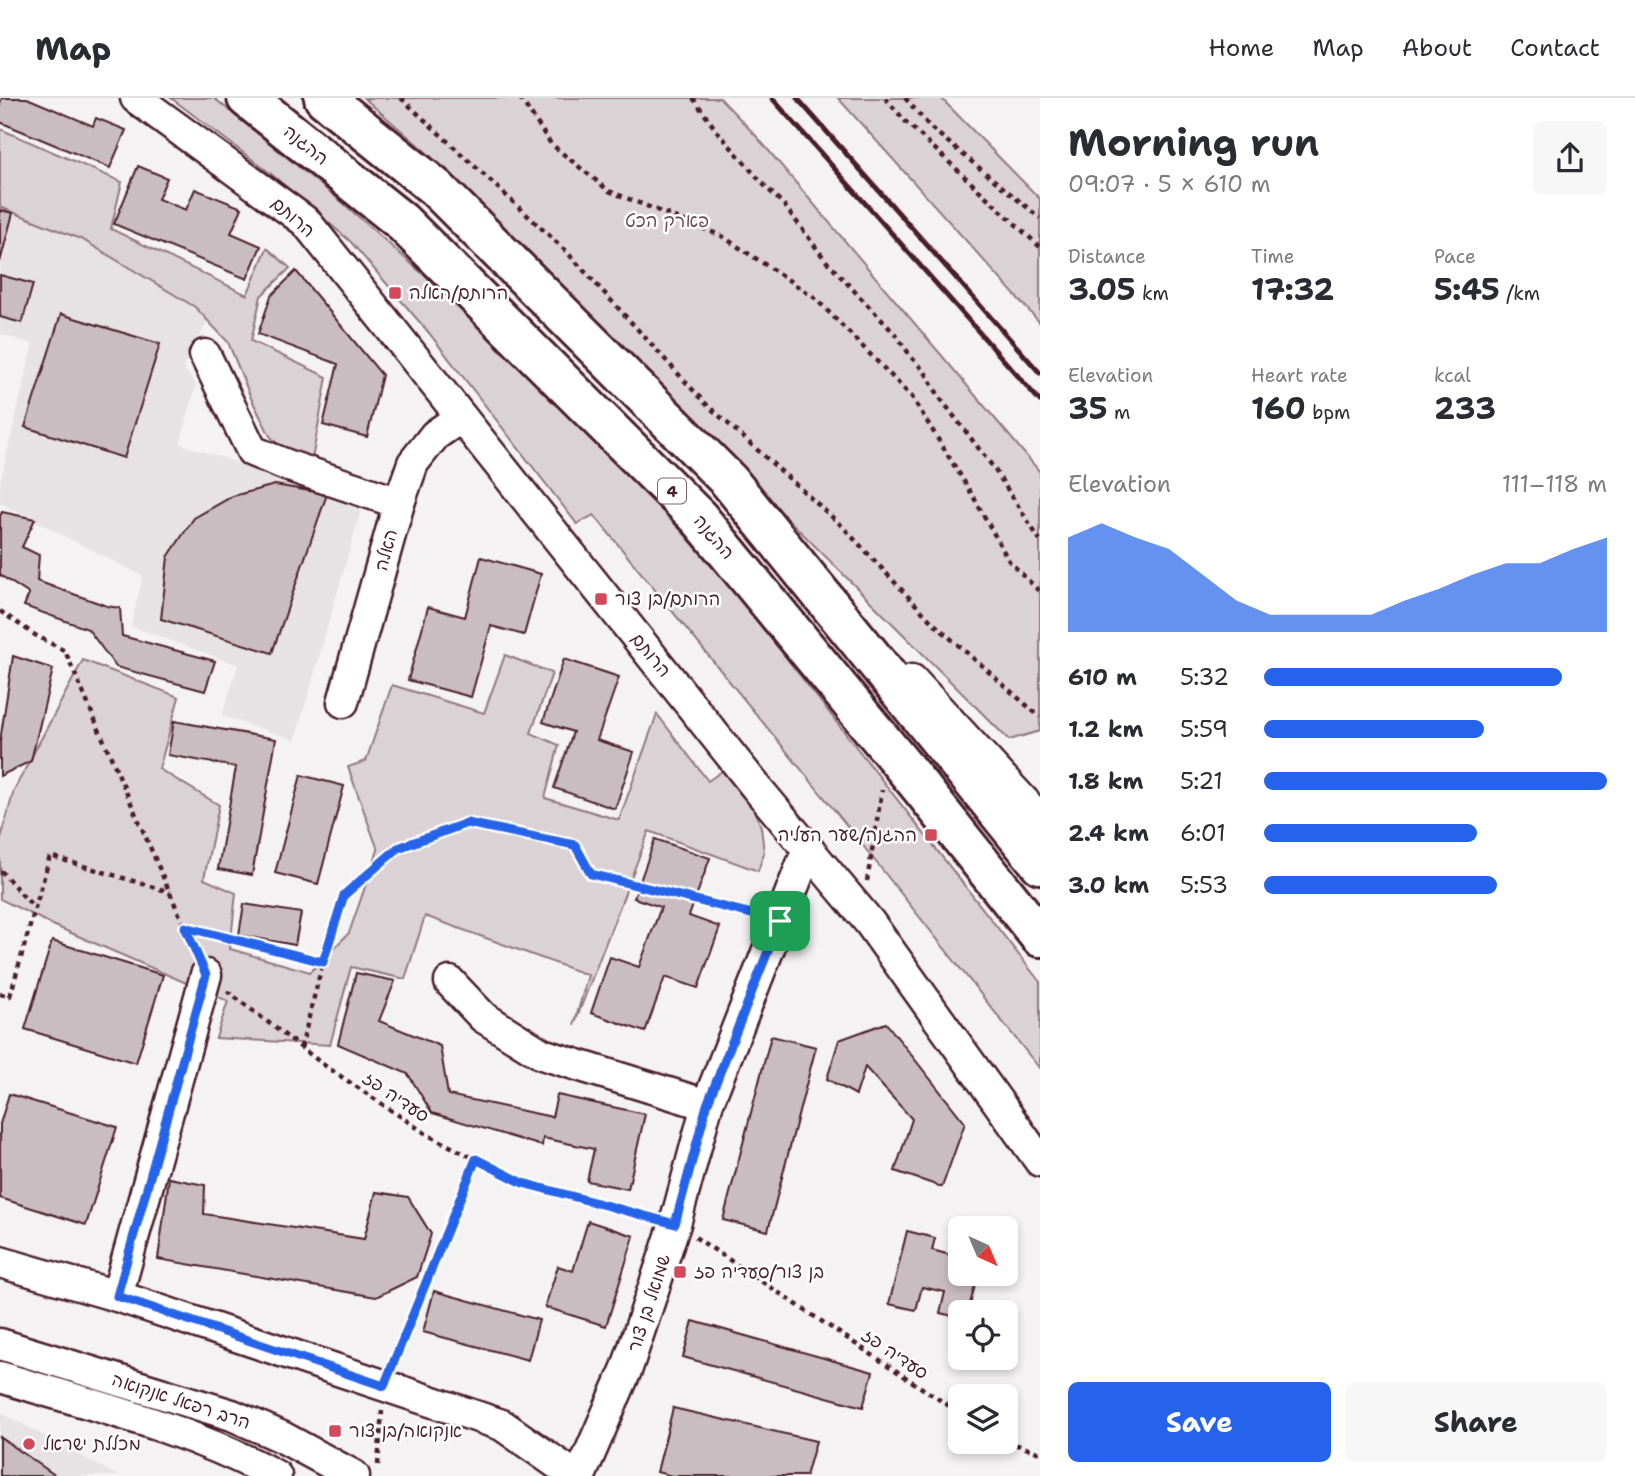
<!DOCTYPE html>
<meta charset="utf-8">
<style>
:root{--surface:#fff;--page:#f7f7f7;--text:#2b2b33;--muted:#7c7c81;--line:#e1e1e2;--accent:#2563eb}
body{margin:0;font-family:"Shantell Sans","Playpen Sans Hebrew",sans-serif;background:var(--page);color:var(--text);height:100vh;display:flex;flex-direction:column;font-size:26px;white-space:nowrap}
*{box-sizing:border-box;margin:0}
p{font-size:23px;color:var(--muted)}
.icon{flex:none;width:38px;height:38px;fill:none;stroke:currentColor;stroke-width:2;stroke-linecap:round;stroke-linejoin:round}
.map{position:relative;flex:1;overflow:hidden}
.side{display:flex;flex-direction:column;background:var(--surface);width:595px}
.side>*{flex:none}
.needle{width:46px;rotate:136deg}
.fabs{position:absolute;left:948px;top:1118px;display:grid;gap:14px}
.fabs a{display:grid;place-items:center;width:70px;height:70px;border-radius:10px;background:var(--surface);box-shadow:0 4px 10px #0003;font-size:35px}
.pin{position:absolute;display:grid;place-items:center;width:60px;height:60px;color:#fff;margin:-30px;border-radius:14px;box-shadow:0 4px 10px #0006}
.round{display:grid;place-items:center;flex:none;width:74px;height:74px;border-radius:10px;background:var(--page)}
.overview{display:flex;align-items:center;justify-content:space-between;height:119px;padding:0 28px}
h1{font-size:38px;font-weight:700;line-height:52px}
.metrics{display:grid;grid-template-columns:repeat(3,1fr);gap:10px;height:119px;padding:7px 28px}
.metrics div{display:grid;align-content:center}
.metrics b{font-size:30px;font-weight:700}
.metrics small{font-size:19px;font-weight:400}
.metrics p{font-size:19px}
.chart{height:196px;padding:14px 28px}
.chart p{display:flex;justify-content:space-between}
.chart svg{width:100%;height:126px;margin-top:7px;fill:var(--accent);opacity:.7}
.cta{display:flex;gap:14px;margin-top:auto;padding:14px 28px}
.cta a{flex:1;height:80px;border-radius:10px;background:var(--accent);color:#fff;font-size:28px;font-weight:700;line-height:80px;text-align:center}
.cta a+a{background:var(--page);color:var(--text)}
ul{padding:0 28px;list-style:none;font-size:23px}
li{display:grid;grid-template-columns:112px 84px 1fr;align-items:center;height:52px}
li i{height:18px;border-radius:9px;background:var(--accent)}
header{display:flex;align-items:center;gap:42px;box-sizing:border-box;height:98px;padding:0 35px;background:var(--surface);border-bottom:2px solid var(--line)}
header strong{font-size:33px}
nav{display:flex;gap:38px;margin-inline-start:auto;font-size:24px}
main{display:flex;flex:1;min-height:0}
.map>svg:first-child{display:block}
.built{fill:#e7e2e3}
.green{fill:#dbd2d5;stroke:#927880;stroke-width:2}
.building{fill:#cabdc1;stroke:#4a1f2b;stroke-width:2}
.lines{fill:none;stroke-linecap:round;stroke-linejoin:round}
.minor-casing{stroke:#4a1f2b;stroke-width:35}
.highway-casing{stroke:#4a1f2b;stroke-width:44}
.path{stroke:#4a1f2b;stroke-width:4.5;stroke-dasharray:5 5;stroke-linecap:butt}
.minor{stroke:#fff;stroke-width:30}
.highway{stroke:#fff;stroke-width:38}
.rail{stroke:#4a1f2b;stroke-width:5}
.route-casing{stroke:#fff;stroke-width:14}
.route{stroke:#2563eb;stroke-width:9}
.poi-dot{fill:#d1495b;stroke:#fff;stroke-width:2.5}
.labels{text-anchor:middle;stroke-width:5;stroke-linejoin:round;paint-order:stroke}
.shield{fill:#fff;stroke:#80626b;stroke-width:2}
.shield-label{font-size:16px;font-weight:bold;fill:#4a1f2b}
.street-label{font-size:18px;fill:#4a1f2b;stroke:#fff}
.park-label{font-size:18px;fill:#6e4c56;stroke:#fff}
.poi-label{font-size:18px;fill:#4a1f2b;stroke:#fff;text-anchor:start}
</style>
<header>
<strong>Map</strong>
<nav><a>Home</a><a>Map</a><a>About</a><a>Contact</a></nav>
</header>
<main>
<div class="map">
<svg width="1040" height="1378" viewBox="0 0 1040 1378">
<rect width="100%" height="100%" fill="#f4f2f2"/>
<filter id="ink" filterUnits="userSpaceOnUse"><feTurbulence type="fractalNoise" baseFrequency=".0143" numOctaves="2"/><feDisplacementMap in="SourceGraphic" scale="14" xChannelSelector="R" yChannelSelector="G"/><feConvolveMatrix kernelMatrix="1 2 1 2 8 2 1 2 1" color-interpolation-filters="sRGB"/></filter>
<g filter="url(#ink)">
<!-- built -->
<g class="built">
<path d="M0,109L83,142L195,209L208,223L183,269L196,287L180,346L363,405L295,642L222,618L238,567L131,528L143,478L0,405V385L33,246L0,236Z"/>
<path d="M0,1314L118,1378H0Z"/>
</g>
<!-- green -->
<g class="green">
<path d="M171,0H214L343,105L452,202L542,284L612,355L727,484L1040,884V971L853,735L594,417L577,426L429,235L350,143L270,75Z"/>
<path d="M364,0H720L758,40L1040,374V633L1009,642L748,381L426,54Z"/>
<path d="M838,0H941L1040,101V225Z"/>
<path d="M0,31L122,84L111,131L247,197L267,150L290,170L261,198L251,243L327,279L311,367L288,358L270,338L251,300L228,244L195,209L83,142L0,109Z"/>
<path d="M505,557L552,575L531,635L559,647L545,700L619,722L657,616L708,683L725,671L752,702L761,729L764,755L758,773L649,733L574,927L588,877L425,818L405,881L351,869L330,947L216,940L228,903L55,828L0,801V744L14,692L83,562L179,599L159,671L219,707L204,781L236,795L230,851L310,874L349,835L378,752L348,669L366,663L392,587L484,615Z"/>
</g>
<!-- building -->
<g class="building">
<path d="M2,0H27L93,28L96,20L126,32L110,70L0,24V5Z"/>
<path d="M138,68L167,80L158,101L186,112L195,91L242,110L231,135L261,148L247,181L114,126Z"/>
<path d="M0,112L13,115L0,164Z"/>
<path d="M296,173L382,277L367,339L323,327L338,266L258,236L271,198Z"/>
<path d="M0,177L33,186L22,225L0,219Z"/>
<path d="M61,216L160,246L124,360L25,329Z"/>
<path d="M275,387L327,396L272,555L161,521L168,459L194,420L233,398Z"/>
<path d="M2,414L35,421L22,449L39,457L37,483L107,508L120,510L122,538L215,563L205,593L116,569L88,531L24,508L29,496L0,477V418Z"/>
<path d="M481,459L541,476L524,537L491,528L471,599L408,582L428,509L465,519Z"/>
<path d="M13,558L53,571L31,663L0,678V643Z"/>
<path d="M564,561L619,579L597,642L634,654L615,711L554,690L573,634L543,624Z"/>
<path d="M174,623L276,641L252,777L218,771L236,669L168,657Z"/>
<path d="M301,677L344,688L318,786L275,775Z"/>
<path d="M655,741L710,760L689,818L720,829L698,890L665,879L645,934L591,915L610,859L639,869L661,809L634,800Z"/>
<path d="M244,806L301,815L295,847L239,837Z"/>
<path d="M52,843L163,877L136,965L25,931Z"/>
<path d="M356,875L395,883L379,923L440,948L448,997L552,1019L557,997L645,1016L628,1091L587,1083L594,1051L543,1040L542,1048L432,1015L408,976L338,946Z"/>
<path d="M886,925L965,1025L942,1089L895,1073L912,1021L865,969L856,997L827,981L839,942Z"/>
<path d="M771,938L816,949L768,1133L723,1122Z"/>
<path d="M9,996L117,1029L86,1127L0,1100V1026Z"/>
<path d="M169,1080L205,1087L204,1116L364,1141L376,1094L408,1099L431,1136L417,1179L376,1199L158,1161Z"/>
<path d="M588,1123L634,1138L606,1228L545,1209L558,1168L573,1173Z"/>
<path d="M907,1133L935,1140L932,1152L954,1158L958,1144H961V1176H978L968,1214H961V1220L940,1215L945,1194L922,1189L916,1212L889,1206Z"/>
<path d="M434,1193L539,1222L528,1262L423,1234Z"/>
<path d="M693,1223L873,1274L863,1309L683,1259Z"/>
<path d="M673,1310L816,1343L806,1378H672L657,1374Z"/>
<path d="M0,1339L56,1378H0Z"/>
</g>
<g class="lines">
<!-- minor casing -->
<g class="minor-casing">
<g id="minor">
<path d="M136,0L306,124L756,689L870,825L1040,1063"/>
<path d="M205,257L252,353L289,368L399,405"/>
<path d="M912,582L1040,721"/>
<path d="M343,604L399,405L413,365L435,337L461,319"/>
<path d="M450,884L483,919L542,956L707,1007"/>
<path d="M0,1164L117,1198L502,1327L575,1378"/>
<path d="M117,1198L206,877"/>
<path d="M0,1246L232,1317L282,1339L354,1378"/>
<path d="M0,1279C92,1307 191,1331 276,1378"/>
<path d="M580,1378L627,1270L675,1126L707,1007L808,751"/>
</g>
</g>
<!-- highway casing -->
<g class="highway-casing">
<g id="highway">
<path d="M247,0L401,123L699,420L922,691L1040,839"/>
<path d="M324,0L436,90L729,383L1040,766"/>
</g>
</g>
<!-- path -->
<g class="path">
<path d="M401,0L566,153L704,304L842,428L932,524L1040,619"/>
<path d="M520,0L551,46L609,93L722,138L814,199L912,299L973,398L1009,463L1040,494"/>
<path d="M693,0L716,32L763,86L784,107L827,164L896,237L912,260L925,274L940,300L993,369L1040,442"/>
<path d="M885,0L906,24L1040,149"/>
<path d="M905,0L931,30L1040,120"/>
<path d="M0,513L35,537L65,553L196,855"/>
<path d="M0,774H2L35,811"/>
<path d="M867,783L882,692"/>
<path d="M185,829L323,864L344,797L398,750L467,725L575,747L591,776L755,817"/>
<path d="M227,893L324,967L428,1037L523,1085L653,1120"/>
<path d="M0,896L10,898L50,758L170,794"/>
<path d="M301,950L323,864"/>
<path d="M695,1139L961,1316"/>
<path d="M393,1264L476,1061"/>
<path d="M1006,1343L1040,1355"/>
<path d="M378,1367L382,1313"/>
</g>
<!-- minor -->
<use href="#minor" class="minor"/>
<!-- highway -->
<use href="#highway" class="highway"/>
<!-- rail -->
<g class="rail">
<path d="M772,0L1040,303"/>
<path d="M797,0L1040,275"/>
</g>
</g>
</g>
<g class="lines" filter="url(#ink)">
<!-- route casing -->
<g class="route-casing">
<path id="route" d="M467,725L575,747L591,776L780,823L707,1007L675,1126L523,1085L476,1061L384,1288L117,1198L206,877L185,829L323,864L344,797L398,750Z"/>
</g>
<!-- route -->
<use href="#route" class="route"/>
</g>
<!-- markers -->
<g class="poi-dot">
<rect x="388" y="188" width="14" height="14" rx="3.5"/>
<rect x="594" y="494" width="14" height="14" rx="3.5"/>
<rect x="924" y="730" width="14" height="14" rx="3.5"/>
<rect x="673" y="1167" width="14" height="14" rx="3.5"/>
<rect x="328" y="1326" width="14" height="14" rx="3.5"/>
<circle cx="29" cy="1346" r="7"/>
</g>
<g class="labels">
<!-- shield labels -->
<rect class="shield" x="658" y="380.5" width="28" height="25" rx="5"/>
<g class="shield-label">
<text x="672" y="399">4</text>
</g>
<!-- street labels -->
<g class="street-label">
<text transform="translate(306 47) rotate(39)" y="6">ההגנה</text>
<text transform="translate(293 119) rotate(41)" y="6">הרותם</text>
<text transform="translate(714 439) rotate(50)" y="6">ההגנה</text>
<text transform="translate(386 452) rotate(-75)" y="6">האלה</text>
<text transform="translate(651 557) rotate(51)" y="6">הרותם</text>
<text transform="translate(396 999) rotate(34)" y="6">סעדיה פז</text>
<text transform="translate(649 1205) rotate(-72)" y="6">שמואל בן צור</text>
<text transform="translate(895 1256) rotate(34)" y="6">סעדיה פז</text>
<text transform="translate(181 1303) rotate(18)" y="6">הרב רפאל אנקואה</text>
</g>
<!-- park labels -->
<g class="park-label">
<text x="667" y="129">פארק הכט</text>
</g>
<!-- poi labels -->
<g class="poi-label">
<text x="409" y="201">הרותם/האלה</text>
<text x="615" y="507">הרותם/בן צור</text>
<text x="917" y="743" text-anchor="end">ההגנה/שער העליה</text>
<text x="694" y="1180">בן צור/סעדיה פז</text>
<text x="349" y="1339">אנקואה/בן צור</text>
<text x="43" y="1352">מכללת ישראל</text>
</g>
</g>
</svg>
<div class="fabs">
<a><svg class="needle" viewBox="-14 -14 28 28"><path d="M0-13l5 13h-10z" fill="#e53935"/><path d="M0 13l5-13h-10z" fill="#7c7c81"/></svg></a>
<a><svg class="icon" aria-label="locate" viewBox="0 0 24 24"><circle cx="12" cy="12" r="6"/><path d="M12 2v4M12 18v4M2 12h4M18 12h4"/></svg></a>
<a><svg class="icon" aria-label="layers" viewBox="0 0 24 24"><path d="M12 4l9 5-9 5-9-5zM3 14l9 5 9-5"/></svg></a>
</div>
<div class="pin" style="left:780px;top:823px;background:#1e9e55"><svg class="icon" aria-label="arrive" viewBox="0 0 24 24"><path d="M6 21V4h12l-3 4 3 4H6"/></svg></div>
</div>
<section class="side">
<div class="overview"><div><h1>Morning run</h1><p>09:07 · 5 × 610 m</p></div><a class="round"><svg class="icon" aria-label="share" viewBox="0 0 24 24"><path d="M12 15V3M7 8l5-5 5 5M5 13v7h14v-7"/></svg></a></div>
<div class="metrics">
<div><p>Distance</p><b>3.05<small> km</small></b></div>
<div><p>Time</p><b>17:32</b></div>
<div><p>Pace</p><b>5:45<small> /km</small></b></div>
</div>
<div class="metrics">
<div><p>Elevation</p><b>35<small> m</small></b></div>
<div><p>Heart rate</p><b>160<small> bpm</small></b></div>
<div><p>kcal</p><b>233</b></div>
</div>
<div class="chart"><p><span>Elevation</span>111–118 m</p>
<svg viewBox="0 0 160 44" preserveAspectRatio="none"><path d="M0 44V11L10 6L20 11L30 15L40 24L50 33L60 38L70 38L80 38L90 38L100 33L110 29L120 24L130 20L140 20L150 15L160 11V44z"/></svg>
</div>
<ul>
<li><b>610 m</b>5:32<i style="width:87%"></i></li>
<li><b>1.2 km</b>5:59<i style="width:64%"></i></li>
<li><b>1.8 km</b>5:21<i style="width:100%"></i></li>
<li><b>2.4 km</b>6:01<i style="width:62%"></i></li>
<li><b>3.0 km</b>5:53<i style="width:68%"></i></li>
</ul>
<div class="cta"><a>Save</a><a>Share</a></div>
</section>
</main>
